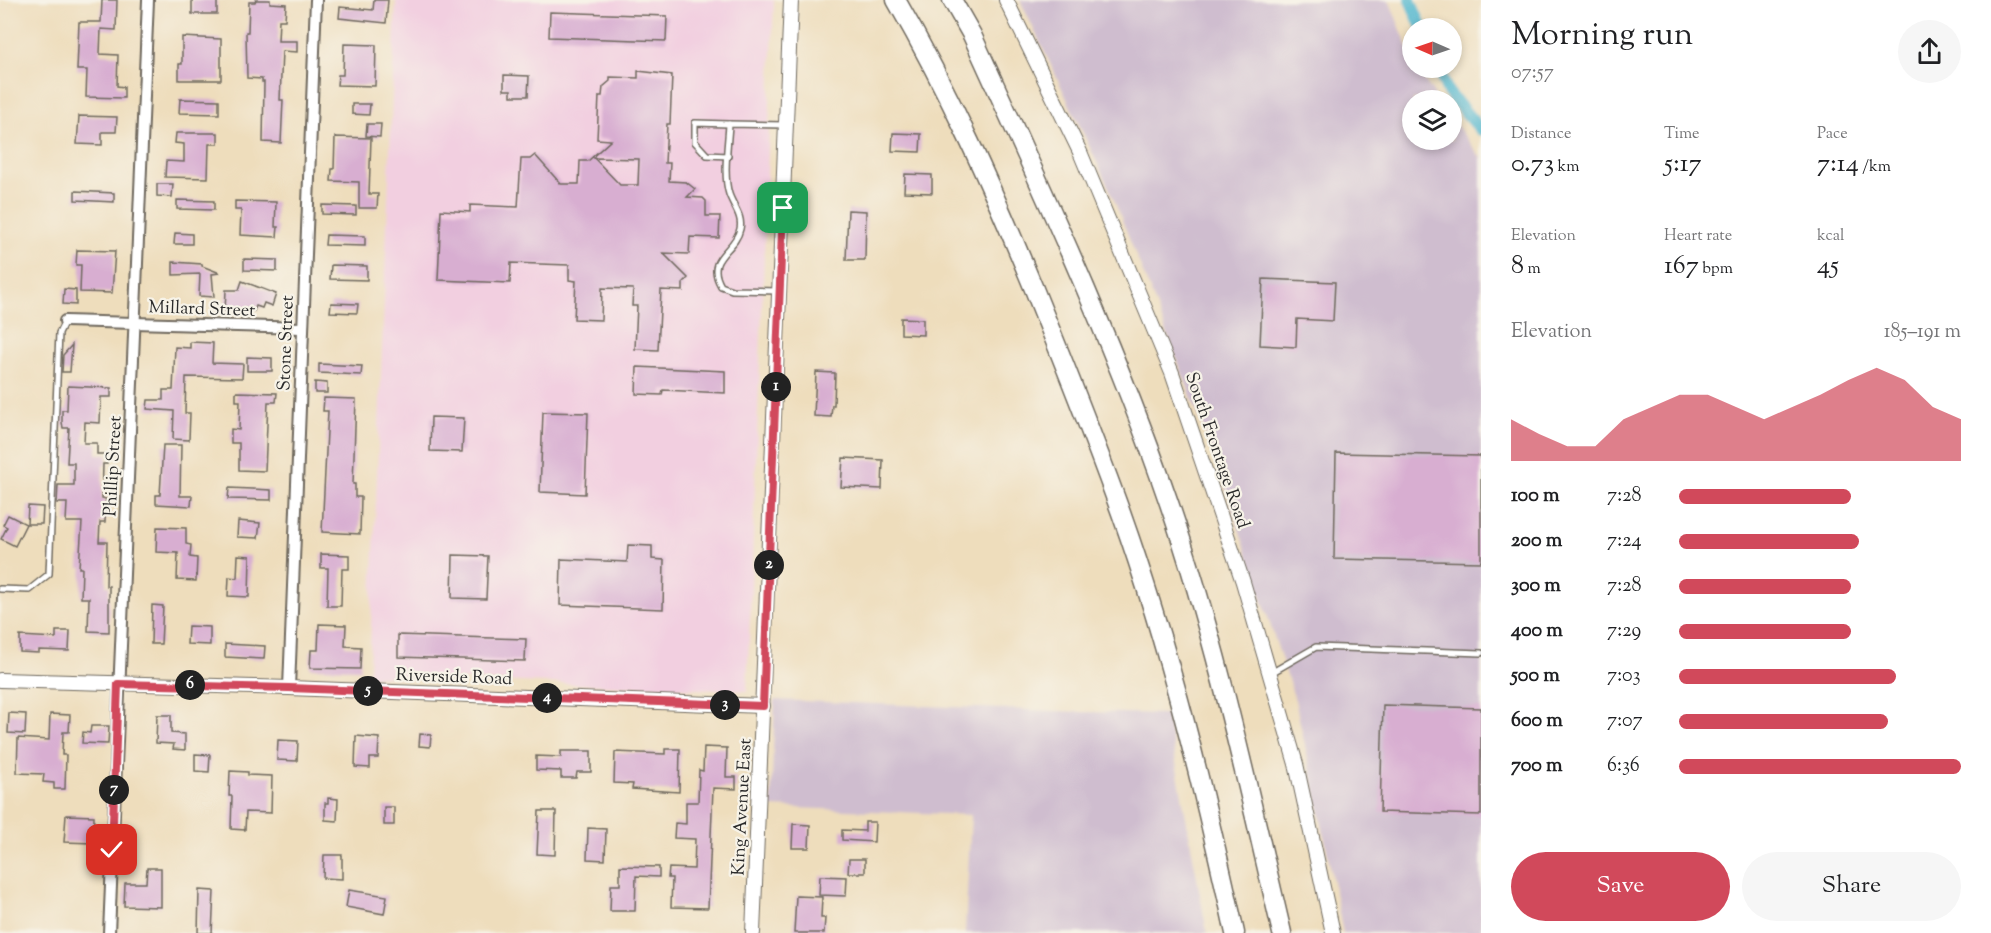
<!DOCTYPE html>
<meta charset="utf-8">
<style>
:root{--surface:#fff;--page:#f6f6f6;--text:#202124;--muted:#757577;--accent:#d1495b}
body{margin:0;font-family:"Sorts Mill Goudy",serif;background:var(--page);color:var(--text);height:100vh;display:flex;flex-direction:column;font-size:22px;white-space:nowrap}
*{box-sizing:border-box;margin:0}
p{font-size:20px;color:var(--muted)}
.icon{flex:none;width:33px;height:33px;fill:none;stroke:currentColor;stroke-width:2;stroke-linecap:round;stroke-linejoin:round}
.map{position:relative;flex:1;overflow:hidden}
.drawer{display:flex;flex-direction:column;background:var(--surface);width:510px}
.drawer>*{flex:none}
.needle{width:39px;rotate:272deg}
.tools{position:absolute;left:1402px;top:18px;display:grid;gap:12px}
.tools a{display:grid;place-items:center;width:60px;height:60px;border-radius:50%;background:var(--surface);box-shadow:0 3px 9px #0003;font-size:30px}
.pin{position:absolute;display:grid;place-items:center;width:51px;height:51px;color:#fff;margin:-26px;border-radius:12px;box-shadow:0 3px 9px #0006}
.km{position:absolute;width:30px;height:30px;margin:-15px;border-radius:50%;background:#222;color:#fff;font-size:16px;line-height:30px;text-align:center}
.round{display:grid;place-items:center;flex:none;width:63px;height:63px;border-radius:32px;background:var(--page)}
.headline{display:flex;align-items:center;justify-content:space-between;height:102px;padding:0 30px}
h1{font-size:33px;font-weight:600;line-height:45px}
.metrics{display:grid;grid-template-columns:repeat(3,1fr);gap:9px;height:102px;padding:6px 30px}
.metrics div{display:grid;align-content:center}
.metrics b{font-size:26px;font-weight:600}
.metrics small{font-size:16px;font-weight:400}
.metrics p{font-size:16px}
.chart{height:168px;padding:12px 30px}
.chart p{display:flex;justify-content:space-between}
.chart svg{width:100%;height:108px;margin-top:6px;fill:var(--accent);opacity:.7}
.primary-button{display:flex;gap:12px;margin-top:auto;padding:12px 30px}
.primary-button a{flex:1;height:69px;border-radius:36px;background:var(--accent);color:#fff;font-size:24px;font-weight:600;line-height:69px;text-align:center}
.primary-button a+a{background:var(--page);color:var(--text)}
ul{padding:0 30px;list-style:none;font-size:20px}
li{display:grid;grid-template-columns:96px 72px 1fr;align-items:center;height:45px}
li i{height:15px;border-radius:8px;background:var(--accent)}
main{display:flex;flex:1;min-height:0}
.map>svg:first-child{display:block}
.built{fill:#f2cfe0}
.industrial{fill:#cfbdcf}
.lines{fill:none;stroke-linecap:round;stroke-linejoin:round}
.canal{stroke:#50b6ce;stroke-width:12}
.building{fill:#d8aed1;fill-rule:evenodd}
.lane-casing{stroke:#6f695e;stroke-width:8}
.street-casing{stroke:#6f695e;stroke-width:14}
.secondary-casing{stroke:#6f695e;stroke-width:16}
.highway-casing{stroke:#6f695e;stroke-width:21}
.lane{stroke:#fff;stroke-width:5}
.street{stroke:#fff;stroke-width:10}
.secondary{stroke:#fff;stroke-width:14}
.highway{stroke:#fff;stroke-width:18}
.route-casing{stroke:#fff;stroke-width:12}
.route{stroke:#d1495b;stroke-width:8}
.labels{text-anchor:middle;stroke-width:4.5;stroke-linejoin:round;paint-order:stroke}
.street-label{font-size:18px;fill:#2b2b2b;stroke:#f7f3e8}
</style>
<main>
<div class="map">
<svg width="1481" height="933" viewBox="0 0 1481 933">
<rect width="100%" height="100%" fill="#f7f3e8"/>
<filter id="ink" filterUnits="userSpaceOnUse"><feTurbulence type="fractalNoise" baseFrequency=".0167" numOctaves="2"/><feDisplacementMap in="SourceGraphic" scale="12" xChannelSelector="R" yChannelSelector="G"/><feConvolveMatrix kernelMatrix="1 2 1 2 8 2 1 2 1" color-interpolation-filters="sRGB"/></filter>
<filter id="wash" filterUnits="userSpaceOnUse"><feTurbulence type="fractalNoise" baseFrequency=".008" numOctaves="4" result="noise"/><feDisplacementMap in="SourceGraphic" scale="24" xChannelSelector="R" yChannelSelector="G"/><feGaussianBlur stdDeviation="1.35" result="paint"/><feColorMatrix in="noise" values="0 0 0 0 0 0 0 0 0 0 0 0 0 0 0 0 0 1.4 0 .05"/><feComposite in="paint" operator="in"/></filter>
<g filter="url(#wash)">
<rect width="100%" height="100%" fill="#eeddbc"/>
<!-- built -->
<path class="built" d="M396,0H774L747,691L369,676Z"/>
<!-- industrial -->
<g class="industrial">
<path d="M1020,0H1389L1413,60V68H1416L1438,100H1413V140H1452V119L1481,158V933H1343L1320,814L1295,700L1222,477L1156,305L1110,190Z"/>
<path d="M775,700L1080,712L1167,714L1207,933H965L971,815L771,807Z"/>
</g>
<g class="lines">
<!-- canal -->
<g class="canal">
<path d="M1410,0L1422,28"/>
<path d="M1438,68L1448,92L1481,130"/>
</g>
</g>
<g id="blocks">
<!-- building -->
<g class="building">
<path d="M102,0H117L116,30L101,29L100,54L118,55L117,86L124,87V98L86,97L87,70H77L79,22H101Z"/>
<rect x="192" y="0" width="25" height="14"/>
<path d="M256,0H270V3L286,4L285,20H279L278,41H297V52L282,51L280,100H283L281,143L263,142L264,82H262V79L247,78L246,32H248L249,2H255Z"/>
<path d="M374,0H388L386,23L339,18L340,7L373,10Z"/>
<path d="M550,12L667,16L666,41L549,37Z"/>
<path d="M182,37L221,39V80H179V64H182Z"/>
<path d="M344,44L376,45L375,86L337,85L338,75H343Z"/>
<path d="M638,71L672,75L670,124H667L665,163H670L669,181L686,182L695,189L687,197L703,198L706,201V216H720L719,238L690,237L689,254L663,253L688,278L683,283V291L661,290L658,350L635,349L637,306H632L633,289L602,288L601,320L574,319L576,281L569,280V265L511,263L510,283L438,280L441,210L470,212V205L518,207L521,159H530L535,155L561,184H579L580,161H588L611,140L597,139L599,96H602L603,87L610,81V77L638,78ZM594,158L639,159L638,185H620Z"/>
<path d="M504,75L529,76L528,96H511V90H504Z"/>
<path d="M180,99L219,100V114L179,113Z"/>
<path d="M352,104H370L369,115L352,114Z"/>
<path d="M79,116L117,117L116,132H102V145L77,144Z"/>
<path d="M367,124H381L380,137L366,136Z"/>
<path d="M176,133H218V144H209L208,178L165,177L166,161L184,162V144L175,143Z"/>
<path d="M893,133L921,134L920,152L892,151Z"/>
<path d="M335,137L371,138L369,194H378L377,208H359V182L331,181L332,169H334Z"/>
<path d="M905,174L932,175V193L904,192Z"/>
<path d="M157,184H173L172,197L157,196Z"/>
<path d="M75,191L114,193V202L75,200Z"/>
<path d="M177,200L214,201V210L177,209Z"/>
<path d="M235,201L276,202L275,227H278L277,237L240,235L241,210H235Z"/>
<path d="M322,205L356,206V215L322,214Z"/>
<path d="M848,210L866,211L865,260H846Z"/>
<path d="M175,233L192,234V244H174Z"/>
<path d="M326,235L365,236V246L325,245Z"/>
<path d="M77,250L115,251L112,293L80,292L81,265H76Z"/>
<path d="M244,259L277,260V271L244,270Z"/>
<path d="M173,262L202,264V266L220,273L212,274L214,297L199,296L200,274L173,275Z"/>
<path d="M331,265L367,266V280L330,279Z"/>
<path d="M1263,279L1335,282L1333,321L1297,319L1296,347L1260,345Z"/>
<path d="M242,281L276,294L272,306L264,303L262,308L256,306L254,311L246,308L245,312L225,311L226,290H239Z"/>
<path d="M64,289L76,290V305L63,304Z"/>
<path d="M331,303L358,304L357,313L330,312Z"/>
<path d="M901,318L923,319V335L901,334Z"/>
<path d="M190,342L213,343L212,363L243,364L242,378L186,377L185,413H190L189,440L173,439L174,411L147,409L148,400H163V390H173L175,347L190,348Z"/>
<path d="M72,345L70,372H62L63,355Z"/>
<path d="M247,357L272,358V371H247Z"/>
<path d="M319,364L362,366L361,375L319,373Z"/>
<path d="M637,367L725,371V393L663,390L662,395L636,394Z"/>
<path d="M816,372L835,373L834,405H832L831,417L814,416Z"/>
<path d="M315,382L327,383V393H315Z"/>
<path d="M68,386L111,388V397H101L100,423L85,422L84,443H97V454H107V464H103L102,498L106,499L105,522H100L99,542H107L106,586H109V632L88,631L89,598H81L82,568H79L82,522H66L67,503H57L58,485H74V463H67L69,428H63L62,422V410H67Z"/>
<path d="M236,392L277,393L276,402H268L265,471L239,470V443H231V429L239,430L240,401H236Z"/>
<path d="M324,398L356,399L353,484H355V497H361L360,534L322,532L328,411H323Z"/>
<path d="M543,412L588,413L585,494L540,492Z"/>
<path d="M431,417L464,418L462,452L430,451Z"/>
<path d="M163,445H181L180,496H192L191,506L156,504V495H160Z"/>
<path d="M1336,453L1481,456V562L1334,559Z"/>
<path d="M843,458L883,460L882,489L841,487Z"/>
<path d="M229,488L271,490V500L228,499Z"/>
<path d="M28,506L43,507L42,524H27Z"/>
<path d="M8,515L26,524L15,546L1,539L7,527L3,525Z"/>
<path d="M238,521L260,523L258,538L237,537Z"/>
<path d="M157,527L186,528V544L191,545L190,557L197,558L196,581L177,580L178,553L156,552Z"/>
<path d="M628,545L652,546V559L664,560L663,609L560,605L561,559L627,562Z"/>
<path d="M321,554L349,555V569H342L341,606H327L328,568H321Z"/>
<path d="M238,555L250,556L249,597L228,596L229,577L237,578Z"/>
<path d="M453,555L488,556L486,599L452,598Z"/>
<path d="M152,605L163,606L161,644H151Z"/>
<path d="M319,624L346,625L345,646L361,647L360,669L310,668L311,650H318Z"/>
<path d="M188,626L210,627V645L187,644Z"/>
<path d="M56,631H70L69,651L39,650V653L20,652V636L56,638Z"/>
<path d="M398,635L526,639L525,661L398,657Z"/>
<path d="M225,644L265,646L264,659L225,657Z"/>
<path d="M1383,705L1481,708V815L1380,812Z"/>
<path d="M9,713L26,714L25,734L8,733Z"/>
<path d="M50,714L70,715L69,732H63L62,755H66L65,789H54V783L43,782L44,774L17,773L18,738L49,740Z"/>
<path d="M157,715H171V733L185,734V750L173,749L174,744L156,743Z"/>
<path d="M91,726H109L108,744L82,743L83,732L90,733Z"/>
<path d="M420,734L431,735L430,747L419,746Z"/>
<path d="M356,736L379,738L378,758H370V768L355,767Z"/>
<path d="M278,740L298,741L297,761L277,760Z"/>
<path d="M704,747L727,748L726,777H736V789L713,788L708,908L671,907L672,878H668L669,868L694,869L695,839L674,838L675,823L686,824V802H698L699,770L703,771Z"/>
<path d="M665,749H680L679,792L632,789L633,784L614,783L615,752L665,754Z"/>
<path d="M561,751H591V772H577L576,778H561V771L536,770V756L561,757Z"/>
<path d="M195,754L210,755L209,772L195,771Z"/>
<path d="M230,771L248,772V775L272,776L271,813L246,812L245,830L231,829L232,796H229Z"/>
<path d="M328,798L338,799L337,821L325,820V803H328Z"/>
<rect x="384" y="807" width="10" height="18"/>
<path d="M539,811H556L555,855L537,854Z"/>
<path d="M66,815L94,816L93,843L64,842Z"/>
<path d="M865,822H875L874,842L842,840V830L865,831Z"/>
<path d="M793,824L810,825L809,848H792Z"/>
<path d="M588,828L606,829L605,860L587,859Z"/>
<path d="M324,855H342V879L323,878Z"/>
<path d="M849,859H865V873H848Z"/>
<path d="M620,866L659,867V877L636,876L635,911H610L611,885H620Z"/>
<path d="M147,868H161V907L124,906L125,883H146Z"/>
<path d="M820,876L847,877L846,896L819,895Z"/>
<path d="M199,890L214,891L212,933H198Z"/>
<path d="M349,890L387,896L384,914L346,907Z"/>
<path d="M796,896L822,897L821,918H825L824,933H794Z"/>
</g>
</g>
</g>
<g filter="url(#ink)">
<use href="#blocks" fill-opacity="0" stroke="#6f695e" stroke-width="1.5"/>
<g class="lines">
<!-- lane casing -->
<g class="lane-casing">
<g id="lane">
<path d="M728,156L707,155L695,142V123L729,124"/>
<path d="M778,291L732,290L721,286C704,257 735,252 740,229C743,216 733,206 729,194C723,175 728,144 729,124L786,125"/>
<path d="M0,589L29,590L49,574L59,333L65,321"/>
<path d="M1271,673L1316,647L1481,653"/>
</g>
</g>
<!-- street casing -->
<g class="street-casing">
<g id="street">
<path d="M65,321L302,328"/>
<path d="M289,688L316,0"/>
<path d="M109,933L148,0"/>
</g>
</g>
<!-- secondary casing -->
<g class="secondary-casing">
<g id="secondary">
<path d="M1006,0L1080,152L1172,373L1243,582L1296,764L1333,933"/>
<path d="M0,680L289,688L763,706"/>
<path d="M753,933L791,0"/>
</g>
</g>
<!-- highway casing -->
<g class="highway-casing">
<g id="highway">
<path d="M896,0C950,93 993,190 1034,289C1064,363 1094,438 1121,513C1170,650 1204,792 1235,933"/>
<path d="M952,0L972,35C1042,189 1114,343 1169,503C1217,643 1248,789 1282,933"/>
</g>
</g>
<!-- lane -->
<use href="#lane" class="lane"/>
<!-- street -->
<use href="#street" class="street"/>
<!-- secondary -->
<use href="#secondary" class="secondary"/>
<!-- highway -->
<use href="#highway" class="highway"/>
</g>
</g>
<g class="lines" filter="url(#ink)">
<!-- route casing -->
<g class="route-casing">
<path id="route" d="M112,850L118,684L289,688L763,706L783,208"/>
</g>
<!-- route -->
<use href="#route" class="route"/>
</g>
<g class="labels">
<!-- street labels -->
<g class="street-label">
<text transform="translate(202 308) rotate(2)" y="6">Millard Street</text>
<text transform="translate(285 343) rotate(-88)" y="6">Stone Street</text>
<text transform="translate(1218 450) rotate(71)" y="6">South Frontage Road</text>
<text transform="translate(112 466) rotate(-87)" y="6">Phillip Street</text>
<text transform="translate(454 676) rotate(2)" y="6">Riverside Road</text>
<text transform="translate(741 807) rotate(-87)" y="6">King Avenue East</text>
</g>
</g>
</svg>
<div class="tools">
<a><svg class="needle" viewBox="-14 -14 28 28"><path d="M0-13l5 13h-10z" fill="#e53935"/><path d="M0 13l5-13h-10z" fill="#757577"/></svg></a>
<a><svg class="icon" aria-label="layers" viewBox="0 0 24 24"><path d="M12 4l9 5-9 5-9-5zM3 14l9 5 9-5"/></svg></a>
</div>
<div class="pin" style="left:783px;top:208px;background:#1e9e55"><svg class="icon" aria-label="arrive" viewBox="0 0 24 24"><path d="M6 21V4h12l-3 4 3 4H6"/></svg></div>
<div class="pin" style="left:112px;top:850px;background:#d93025"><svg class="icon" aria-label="check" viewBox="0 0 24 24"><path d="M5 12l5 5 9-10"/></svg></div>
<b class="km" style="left:776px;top:387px">1</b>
<b class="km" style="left:769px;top:565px">2</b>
<b class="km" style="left:725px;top:705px">3</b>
<b class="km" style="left:547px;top:698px">4</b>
<b class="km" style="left:368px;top:691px">5</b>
<b class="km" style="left:190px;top:685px">6</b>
<b class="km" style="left:114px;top:790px">7</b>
</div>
<section class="drawer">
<div class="headline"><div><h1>Morning run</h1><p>07:57</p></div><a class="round"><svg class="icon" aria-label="share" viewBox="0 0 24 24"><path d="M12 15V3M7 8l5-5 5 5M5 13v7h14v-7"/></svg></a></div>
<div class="metrics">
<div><p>Distance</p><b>0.73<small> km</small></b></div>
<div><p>Time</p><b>5:17</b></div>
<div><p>Pace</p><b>7:14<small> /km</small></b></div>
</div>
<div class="metrics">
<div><p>Elevation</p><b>8<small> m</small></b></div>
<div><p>Heart rate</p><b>167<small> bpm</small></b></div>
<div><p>kcal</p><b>45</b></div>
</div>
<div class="chart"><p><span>Elevation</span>185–191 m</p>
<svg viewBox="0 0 160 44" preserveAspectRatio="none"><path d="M0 44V27L10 33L20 38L30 38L40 27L50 22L60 17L70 17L80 22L90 27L100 22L110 17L120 11L130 6L140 11L150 22L160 27V44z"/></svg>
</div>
<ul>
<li><b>100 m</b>7:28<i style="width:61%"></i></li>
<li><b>200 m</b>7:24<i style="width:64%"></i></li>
<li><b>300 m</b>7:28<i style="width:61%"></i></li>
<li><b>400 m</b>7:29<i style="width:61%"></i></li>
<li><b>500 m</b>7:03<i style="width:77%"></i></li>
<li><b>600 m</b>7:07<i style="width:74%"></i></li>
<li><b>700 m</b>6:36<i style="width:100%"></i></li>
</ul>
<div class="primary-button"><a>Save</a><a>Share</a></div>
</section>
</main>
